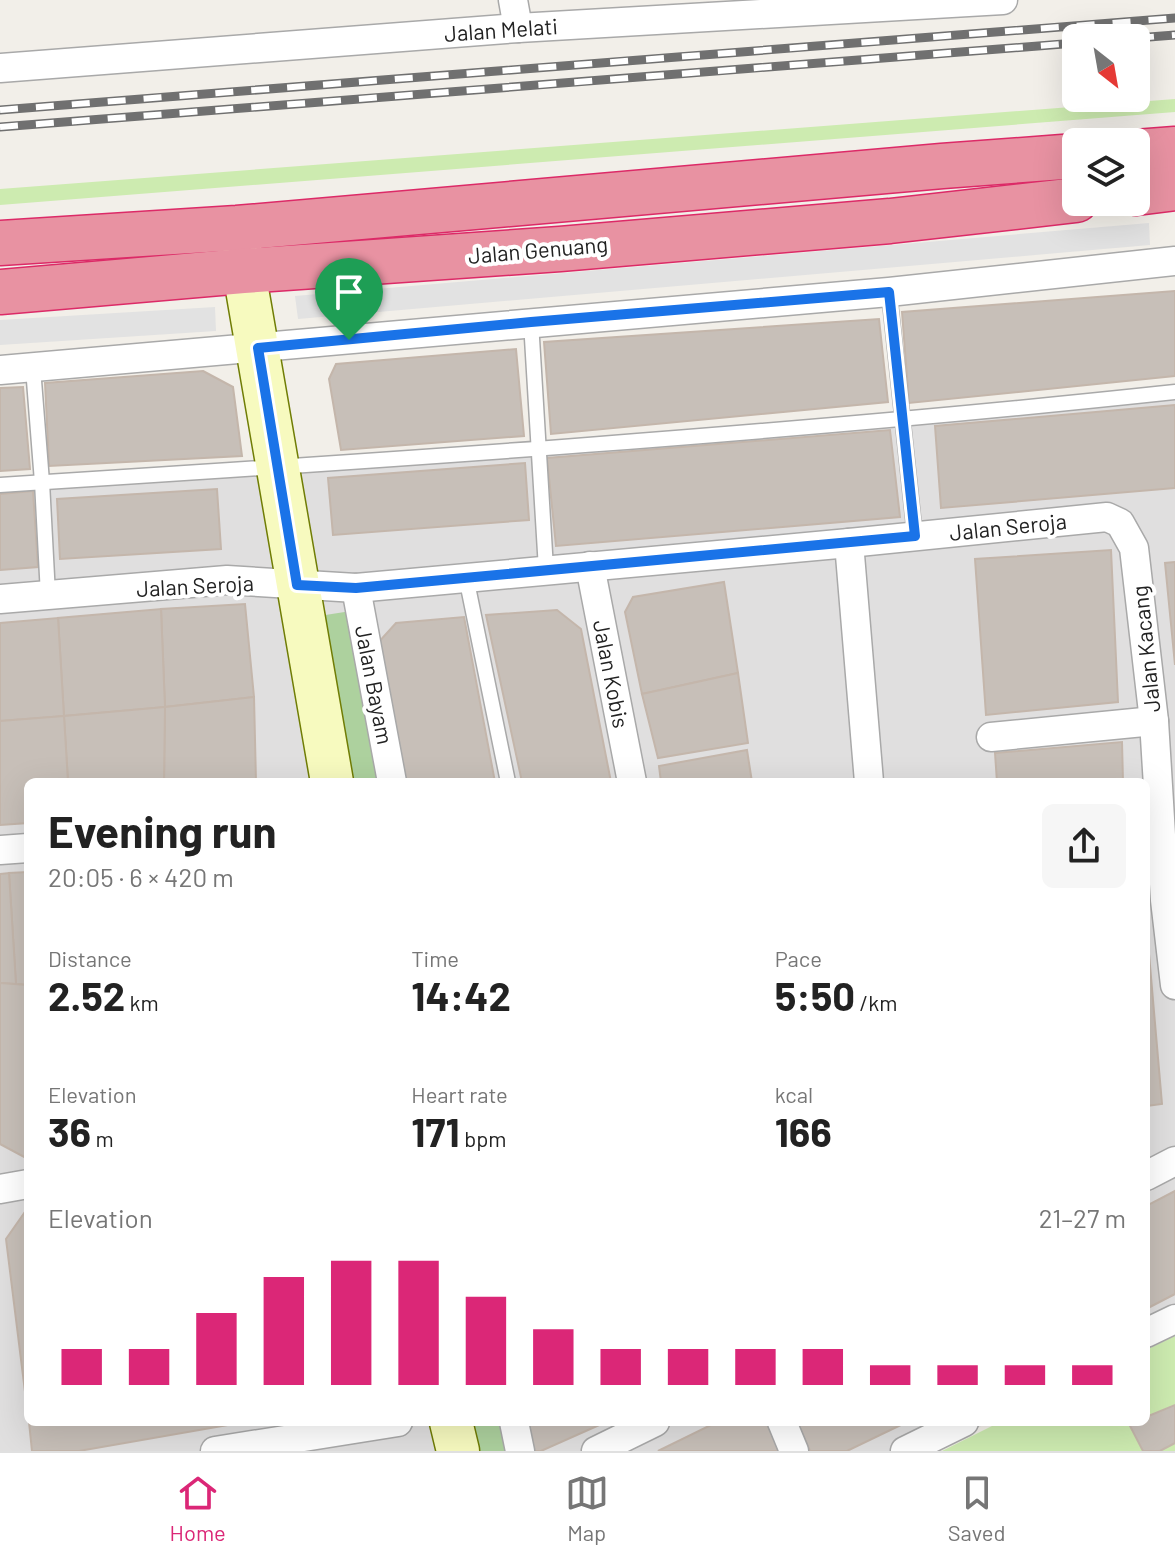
<!DOCTYPE html>
<meta charset="utf-8">
<style>
:root{--surface:#fff;--page:#f6f6f6;--text:#222;--muted:#767676;--line:#e0e0e0;--accent:#db2777}
body{margin:0;font-family:Barlow,sans-serif;background:var(--page);color:var(--text);height:100vh;display:flex;flex-direction:column;font-size:30px;white-space:nowrap}
*{box-sizing:border-box;margin:0}
p{font-size:26px;color:var(--muted)}
.icon{flex:none;width:44px;height:44px;fill:none;stroke:currentColor;stroke-width:2;stroke-linecap:round;stroke-linejoin:round}
.map{position:relative;flex:1;overflow:hidden}
.panel{position:absolute;left:24px;top:778px;width:1126px;height:648px;display:flex;flex-direction:column;background:var(--surface);border-radius:12px;box-shadow:0 8px 32px #0002}
.panel>*{flex:none}
.needle{width:52px;rotate:149deg}
.tools{position:absolute;left:1062px;top:24px;display:grid;gap:16px}
.tools a{display:grid;place-items:center;width:88px;height:88px;border-radius:12px;background:var(--surface);box-shadow:0 8px 32px #0002;font-size:40px}
.pin{position:absolute;display:grid;place-items:center;width:68px;height:68px;color:#fff;margin:-82px -34px;border-radius:50% 50% 50% 0;rotate:-45deg;box-shadow:0 0 8px #0007}
.pin .icon{rotate:45deg}
.round{display:grid;place-items:center;flex:none;width:84px;height:84px;border-radius:12px;background:var(--page)}
.head{display:flex;align-items:center;justify-content:space-between;height:136px;padding:0 24px}
h1{font-size:44px;font-weight:700;line-height:60px}
.figures{display:grid;grid-template-columns:repeat(3,1fr);gap:12px;height:136px;padding:8px 24px}
.figures div{display:grid;align-content:center}
.figures b{font-size:40px;font-weight:700}
.figures small{font-size:22px;font-weight:400}
.figures p{font-size:22px}
.chart{height:224px;padding:16px 24px}
.chart p{display:flex;justify-content:space-between}
.chart svg{width:100%;height:144px;margin-top:8px;stroke:var(--accent);stroke-width:6}
.dock{display:flex;justify-content:space-around;align-items:center;height:112px;border-top:2px solid var(--line);background:var(--surface);font-size:22px;color:var(--muted)}
.dock a{display:grid;justify-items:center;gap:4px}
.dock .selected{color:var(--accent)}
.map>svg:first-child{display:block}
.residential{fill:#e0dfdf}
.grass{fill:#cdebb0}
.forest{fill:#add19e}
.parking{fill:#e2e2e2}
.building{fill:#c7bfb8;stroke:#c4b6ab;stroke-width:2}
.lines{fill:none;stroke-linecap:round;stroke-linejoin:round}
.lane-casing{stroke:#a9a9a9;stroke-width:17}
.street-casing{stroke:#a9a9a9;stroke-width:31}
.secondary-casing{stroke:#707d05;stroke-width:45}
.highway-casing{stroke:#dc2a67;stroke-width:47}
.lane{stroke:#fff;stroke-width:14}
.street{stroke:#fff;stroke-width:28}
.secondary{stroke:#f7fabf;stroke-width:42}
.highway{stroke:#e892a2;stroke-width:44}
.rail-casing{stroke:#707070;stroke-width:9}
.rail{stroke:#fff;stroke-width:6;stroke-dasharray:18;stroke-linecap:butt}
.route-casing{stroke:#fff;stroke-width:16}
.route{stroke:#1a73e8;stroke-width:10}
.labels{text-anchor:middle;stroke-width:8;stroke-linejoin:round;paint-order:stroke}
.street-label{font-size:22px;fill:#222;stroke:#fff}
</style>
<div class="map">
<svg width="1175" height="1451" viewBox="0 0 1175 1451">
<rect width="100%" height="100%" fill="#f2efe9"/>
<!-- residential -->
<path class="residential" d="M1175,400V1330L1146,1344V782H28V1422H989L931,1451H0V482L303,463Z"/>
<!-- grass -->
<g class="grass">
<path d="M1175,99V112L0,205V189Z"/>
<path d="M1175,1336V1451H942L1000,1422H1146V1350Z"/>
</g>
<!-- forest -->
<g class="forest">
<path d="M351,611L383,782H348L319,616Z"/>
<path d="M470,1422H501L507,1451H476Z"/>
</g>
<!-- parking -->
<g class="parking">
<path d="M1149,223L1150,245L298,319L295,296Z"/>
<path d="M215,307L216,331L0,345V320Z"/>
</g>
<!-- building -->
<g class="building">
<path d="M1175,291V376L909,403L902,312Z"/>
<path d="M879,319L888,402L551,434L544,342Z"/>
<path d="M516,349L524,436L341,450L329,379L336,364Z"/>
<path d="M203,371L233,387L242,456L49,466L45,383Z"/>
<path d="M23,387L30,469L0,471V388Z"/>
<path d="M1175,405V488L941,508L935,426Z"/>
<path d="M890,430L900,517L556,546L547,458Z"/>
<path d="M525,463L529,520L333,535L328,478Z"/>
<path d="M217,489L221,549L60,559L57,499Z"/>
<path d="M33,491L38,567L0,570V494Z"/>
<path d="M1111,550L1118,702L986,715L975,559Z"/>
<path d="M1175,562V665L1165,563Z"/>
<path d="M724,582L738,673L642,694L625,612L633,597Z"/>
<path d="M245,604L254,697L165,707L161,609Z"/>
<path d="M161,609L165,707L64,716L58,618Z"/>
<path d="M557,610L581,629L611,782H522L486,615Z"/>
<path d="M464,617L495,782H402L376,645L396,623Z"/>
<path d="M58,618L64,716L0,721V623Z"/>
<path d="M738,673L748,743L658,758L642,694Z"/>
<path d="M254,697L256,782H164L165,707Z"/>
<path d="M165,707L164,782H68L64,716Z"/>
<path d="M64,716L68,782H28V823L0,825V721Z"/>
<path d="M1122,742L1123,782H997L995,753Z"/>
<path d="M747,750L752,782H661L659,766Z"/>
<path d="M28,872V985L16,984L9,873Z"/>
<path d="M9,873L16,984L0,983V874Z"/>
<path d="M1146,951L1149,954L1162,1104L1146,1106Z"/>
<path d="M0,983L28,985V1159L0,1144Z"/>
<path d="M1175,1191V1294L1146,1309V1206Z"/>
<path d="M27,1209H28V1416L6,1239Z"/>
<path d="M1175,1405V1443L1160,1451H1143L1129,1424L1134,1422H1146V1417Z"/>
<path d="M29,1422H245L79,1451H32Z"/>
<path d="M525,1422H606L541,1451H531Z"/>
<path d="M717,1422H766L780,1451H658Z"/>
<path d="M797,1422H907L847,1451H810Z"/>
</g>
<g class="lines">
<!-- lane casing -->
<g class="lane-casing">
<g id="lane">
<path d="M889,292L915,536"/>
<path d="M531,322L546,569"/>
<path d="M33,368L42,482L48,595"/>
<path d="M0,485C392,460 784,434 1175,392"/>
<path d="M466,577L508,782"/>
</g>
</g>
<!-- street casing -->
<g class="street-casing">
<g id="street">
<path d="M513,0L518,28"/>
<path d="M0,68L518,28L1003,0"/>
<path d="M0,370L889,292L1175,261"/>
<path d="M849,543L869,782"/>
<path d="M590,566L632,782"/>
<path d="M356,588L392,782"/>
<path d="M0,599L227,580L356,588L849,543L1107,517L1120,523L1134,548L1154,721L1165,900L1175,985"/>
<path d="M991,737L1154,721"/>
<path d="M0,850L28,848"/>
<path d="M1146,1176L1175,1161"/>
<path d="M0,1189L28,1184"/>
<path d="M1146,1333L1175,1319"/>
<path d="M514,1422L520,1451"/>
<path d="M782,1422L794,1451"/>
<path d="M215,1451L398,1422"/>
<path d="M596,1451L655,1422"/>
<path d="M905,1451L964,1422"/>
</g>
</g>
<!-- secondary casing -->
<g class="secondary-casing">
<g id="secondary">
<path d="M238,237L332,782"/>
<path d="M451,1422L458,1451"/>
</g>
</g>
<!-- highway casing -->
<g class="highway-casing">
<g id="highway">
<path d="M1136,152L1175,149"/>
<path d="M1136,193L1175,188"/>
<path d="M0,243L237,228L942,166L1076,156"/>
<path d="M0,292L243,271L560,249L890,221L1076,200"/>
</g>
</g>
<!-- lane -->
<use href="#lane" class="lane"/>
<!-- street -->
<use href="#street" class="street"/>
<!-- secondary -->
<use href="#secondary" class="secondary"/>
<!-- highway -->
<use href="#highway" class="highway"/>
<!-- rail casing -->
<g class="rail-casing">
<g id="rail">
<path d="M1136,38L1175,35"/>
<path d="M0,110L1175,18"/>
<path d="M0,127L1076,43"/>
</g>
</g>
<!-- rail -->
<use href="#rail" class="rail"/>
</g>
<g class="lines">
<!-- route casing -->
<g class="route-casing">
<path id="route" d="M889,292L915,536L356,588L297,585L258,348L531,322Z"/>
</g>
<!-- route -->
<use href="#route" class="route"/>
</g>
<g class="labels">
<!-- street labels -->
<g class="street-label">
<text transform="translate(501 30) rotate(-4)" y="8">Jalan Melati</text>
<text transform="translate(538 250) rotate(-5)" y="8">Jalan Genuang</text>
<text transform="translate(1008 527) rotate(-6)" y="8">Jalan Seroja</text>
<text transform="translate(195 586) rotate(-3)" y="8">Jalan Seroja</text>
<text transform="translate(1146 649) rotate(-96)" y="8">Jalan Kacang</text>
<text transform="translate(611 674) rotate(79)" y="8">Jalan Kobis</text>
<text transform="translate(374 685) rotate(79)" y="8">Jalan Bayam</text>
</g>
</g>
</svg>
<div class="tools">
<a><svg class="needle" viewBox="-14 -14 28 28"><path d="M0-13l5 13h-10z" fill="#e53935"/><path d="M0 13l5-13h-10z" fill="#767676"/></svg></a>
<a><svg class="icon" aria-label="layers" viewBox="0 0 24 24"><path d="M12 4l9 5-9 5-9-5zM3 14l9 5 9-5"/></svg></a>
</div>
<div class="pin" style="left:349px;top:340px;background:#1e9e55"><svg class="icon" aria-label="arrive" viewBox="0 0 24 24"><path d="M6 21V4h12l-3 4 3 4H6"/></svg></div>
<section class="panel">
<div class="head"><div><h1>Evening run</h1><p>20:05 · 6 × 420 m</p></div><a class="round"><svg class="icon" aria-label="share" viewBox="0 0 24 24"><path d="M12 15V3M7 8l5-5 5 5M5 13v7h14v-7"/></svg></a></div>
<div class="figures">
<div><p>Distance</p><b>2.52<small> km</small></b></div>
<div><p>Time</p><b>14:42</b></div>
<div><p>Pace</p><b>5:50<small> /km</small></b></div>
</div>
<div class="figures">
<div><p>Elevation</p><b>36<small> m</small></b></div>
<div><p>Heart rate</p><b>171<small> bpm</small></b></div>
<div><p>kcal</p><b>166</b></div>
</div>
<div class="chart"><p><span>Elevation</span>21–27 m</p>
<svg viewBox="0 0 160 44" preserveAspectRatio="none"><path d="M5 44V33M15 44V33M25 44V22M35 44V11M45 44V6M55 44V6M65 44V17M75 44V27M85 44V33M95 44V33M105 44V33M115 44V33M125 44V38M135 44V38M145 44V38M155 44V38"/></svg>
</div>
</section>
</div>
<nav class="dock">
<a class="selected"><svg class="icon" aria-label="home" viewBox="0 0 24 24"><path d="M3 11l9-7 9 7M6 9v11h12V9"/></svg>Home</a>
<a><svg class="icon" aria-label="map" viewBox="0 0 24 24"><path d="M3 6l6-2 6 2 6-2v14l-6 2-6-2-6 2zM9 4v14M15 6v14"/></svg>Map</a>
<a><svg class="icon" aria-label="saved" viewBox="0 0 24 24"><path d="M7 4h10v16l-5-4-5 4z"/></svg>Saved</a>
</nav>
